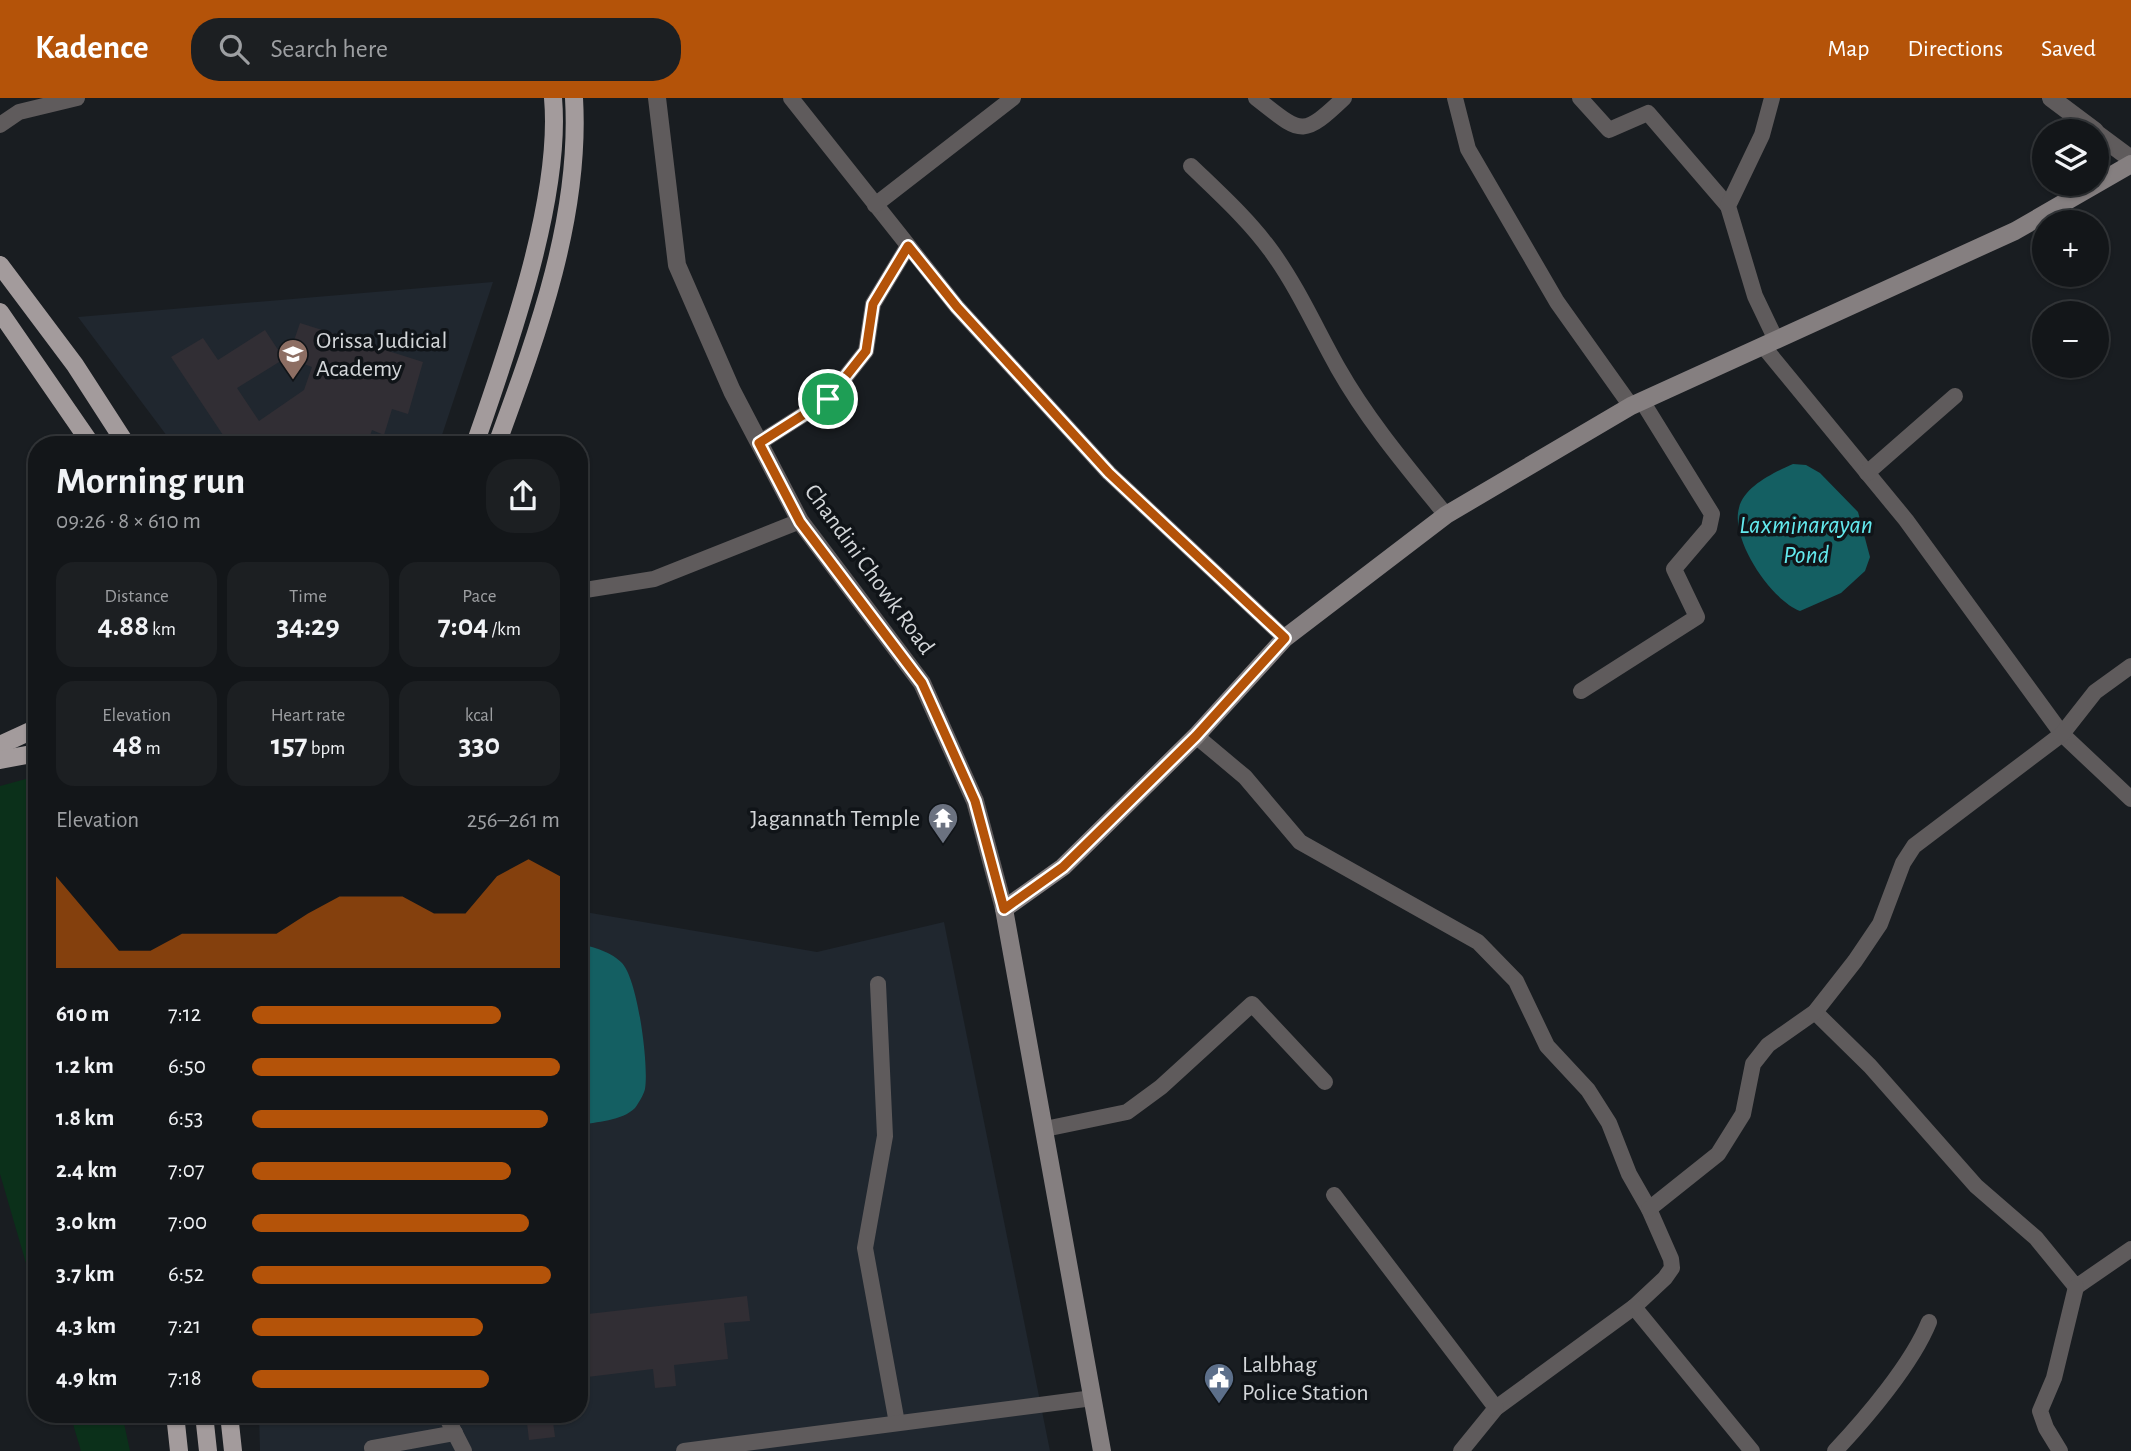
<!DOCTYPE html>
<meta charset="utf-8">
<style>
:root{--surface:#131619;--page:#1c1f22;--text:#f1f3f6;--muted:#9d9fa2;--line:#323538;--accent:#b45309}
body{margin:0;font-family:"Alegreya Sans",sans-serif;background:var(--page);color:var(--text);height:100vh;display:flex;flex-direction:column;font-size:26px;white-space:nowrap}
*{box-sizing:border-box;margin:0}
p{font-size:23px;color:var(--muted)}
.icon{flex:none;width:38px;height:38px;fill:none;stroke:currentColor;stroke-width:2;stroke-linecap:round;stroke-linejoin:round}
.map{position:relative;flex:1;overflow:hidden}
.panel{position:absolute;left:28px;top:338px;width:560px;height:987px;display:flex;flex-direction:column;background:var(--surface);border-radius:28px;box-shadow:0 2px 5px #0004,0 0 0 2px var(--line)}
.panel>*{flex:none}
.controls{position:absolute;left:2032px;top:21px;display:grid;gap:14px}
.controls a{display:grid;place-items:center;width:77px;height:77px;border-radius:50%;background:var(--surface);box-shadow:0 2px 5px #0004,0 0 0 2px var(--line);font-size:35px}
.pin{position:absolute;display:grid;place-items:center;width:60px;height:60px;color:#fff;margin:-30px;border:4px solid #fff;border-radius:50%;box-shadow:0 2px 7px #0007}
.round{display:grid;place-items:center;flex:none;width:74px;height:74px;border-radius:28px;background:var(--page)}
.overview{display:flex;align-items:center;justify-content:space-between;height:119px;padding:0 28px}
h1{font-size:38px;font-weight:700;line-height:52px}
.figures{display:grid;grid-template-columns:repeat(3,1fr);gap:10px;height:119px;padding:7px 28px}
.figures div{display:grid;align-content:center;border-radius:18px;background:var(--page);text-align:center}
.figures b{font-size:30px;font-weight:700}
.figures small{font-size:19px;font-weight:400}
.figures p{font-size:19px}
.chart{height:196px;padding:14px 28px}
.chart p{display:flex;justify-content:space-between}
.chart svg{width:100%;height:126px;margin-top:7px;fill:var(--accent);opacity:.7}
ul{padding:0 28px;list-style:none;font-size:23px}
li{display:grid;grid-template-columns:112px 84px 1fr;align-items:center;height:52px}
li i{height:18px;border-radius:9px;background:var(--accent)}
header{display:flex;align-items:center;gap:42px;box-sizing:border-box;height:98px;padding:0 35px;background:var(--accent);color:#fff}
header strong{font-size:33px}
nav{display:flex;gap:38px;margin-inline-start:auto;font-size:24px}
.search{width:490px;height:63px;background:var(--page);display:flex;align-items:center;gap:18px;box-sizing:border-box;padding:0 24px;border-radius:28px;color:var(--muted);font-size:26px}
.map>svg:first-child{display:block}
.built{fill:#20272f}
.green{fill:#0b301a}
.water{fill:#145f62}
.building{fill:#312e34}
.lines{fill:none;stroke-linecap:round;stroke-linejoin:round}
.minor{stroke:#5f5b5c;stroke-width:16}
.tertiary{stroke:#5f5b5c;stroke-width:18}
.secondary{stroke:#857f80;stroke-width:18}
.primary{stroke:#a39b9c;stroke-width:18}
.route-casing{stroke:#fff;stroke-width:14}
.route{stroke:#b45309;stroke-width:9}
.labels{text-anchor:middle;stroke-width:7;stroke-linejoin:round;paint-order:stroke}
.poi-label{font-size:24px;fill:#d3d6d9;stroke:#101418;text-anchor:start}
.street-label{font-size:24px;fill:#d3d6d9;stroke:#101418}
.water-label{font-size:26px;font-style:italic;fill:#63eaee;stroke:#101418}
</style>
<header>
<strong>Kadence</strong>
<div class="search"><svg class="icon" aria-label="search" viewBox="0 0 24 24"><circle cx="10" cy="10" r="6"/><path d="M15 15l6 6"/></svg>Search here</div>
<nav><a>Map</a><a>Directions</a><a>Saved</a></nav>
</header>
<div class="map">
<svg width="2131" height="1353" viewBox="0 0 2131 1353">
<rect width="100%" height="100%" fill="#191d21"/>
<!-- built -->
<g class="built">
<path d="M493,184L439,346H173L78,219Z"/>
<path d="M579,813L817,854L944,824L1050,1353H260L259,1316H579Z"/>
</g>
<!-- green -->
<g class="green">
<path d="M37,678V1203L0,1076V688Z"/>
<path d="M70,1316H122L130,1353H81Z"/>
</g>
<!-- water -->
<g class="water">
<path d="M1793,366L1806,367L1820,375L1858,414L1870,459L1865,473L1841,495L1800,513C1771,502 1730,441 1739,410C1744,388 1775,374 1793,366Z"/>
<path d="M579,846C592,848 613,855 622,865C638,882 649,968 645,991C644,996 638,1006 635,1010C622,1023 596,1024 579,1027Z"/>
</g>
<!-- building -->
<g class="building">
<path d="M300,225L423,264L408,316L392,311L384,337L372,332L367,346H290L285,338L274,346H229L171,259L203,240L218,262L265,232L284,261L237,290L259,323L304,292L312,269L288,260Z"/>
<path d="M747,1198L750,1223L724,1225L728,1261L674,1267L676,1288L655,1290L653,1271L579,1280V1217Z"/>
<path d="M526,1316H552L555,1339L529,1342Z"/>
</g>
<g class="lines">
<!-- minor -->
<g class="minor">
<path d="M791,0L957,209L1109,375L1285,540"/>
<path d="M1256,0C1301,35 1301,41 1344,0"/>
<path d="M1455,0L1468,51L1557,204L1631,308"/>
<path d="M1580,0L1609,32L1648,15L1728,108"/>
<path d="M1772,0L1762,37L1728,108L1755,198L1776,242"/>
<path d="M0,27L19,14L77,0"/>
<path d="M1191,68C1219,95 1249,122 1272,154C1298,190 1316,231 1338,270C1368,323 1408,370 1446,417"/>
<path d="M875,107L1013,0"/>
<path d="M1763,248L1906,422L2062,636L2131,701"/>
<path d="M759,345L828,301L866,253L873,206L908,148"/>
<path d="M1867,375L1955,298"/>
<path d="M579,493L654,481L800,423"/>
<path d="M1581,593L1697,519L1674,471L1709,430L1712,416L1642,303"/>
<path d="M1196,638L1245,679L1300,744L1478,844L1516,883L1547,948L1588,992L1609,1025L1629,1076L1649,1111L1671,1161L1672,1170L1665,1180L1634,1209L1496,1310L1461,1353"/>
<path d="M878,886L885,1038L865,1150L897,1325"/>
<path d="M1815,914L1870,968L1976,1088L2036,1140L2076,1189L2131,1151"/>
<path d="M1045,1031L1127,1014L1161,989L1252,906L1325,984"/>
<path d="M1334,1097L1496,1310"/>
<path d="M1649,1111L1718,1056L1743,1016L1753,966L1768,947L1815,914L1855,863L1880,826L1903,765L1914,748L2062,636L2095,594L2131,568"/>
<path d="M1634,1209L1752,1353"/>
<path d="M445,1316L464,1353"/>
<path d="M372,1350L455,1335"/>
<path d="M684,1353L1093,1300"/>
<path d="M1835,1353C1866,1320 1912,1266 1929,1224"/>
<path d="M2060,1353L2046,1330L2040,1313L2054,1280L2076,1189"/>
</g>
<!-- tertiary -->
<g class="tertiary">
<path d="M657,0L677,167L732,293L800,423L922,585L975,703L1004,811"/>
<path d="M2051,0L2095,33"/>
<path d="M2096,35L2131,61"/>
</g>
<!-- secondary -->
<path class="secondary" d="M1102,1353L1004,811L1063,769L1196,638L1285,540L1446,417L1631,308L2015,133L2131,66"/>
<!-- primary -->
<g class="primary">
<path d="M0,167L75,267L126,346"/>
<path d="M0,214L91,346"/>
<path d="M475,346C508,251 562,100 553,0"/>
<path d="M497,346C537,237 581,119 574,0"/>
<path d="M0,647L37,630"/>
<path d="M0,662L37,655"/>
<path d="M175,1316L179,1353"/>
<path d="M204,1316L208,1353"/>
<path d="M229,1316L233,1353"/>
</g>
</g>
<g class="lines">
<!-- route casing -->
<g class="route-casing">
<path id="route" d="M908,148L957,209L1109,375L1285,540L1196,638L1063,769L1004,811L975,703L922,585L800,424L759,345L828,301L866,253L873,206Z"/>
</g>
<!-- route -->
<use href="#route" class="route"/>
</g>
<!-- icons -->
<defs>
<g id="university-pin" transform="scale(1.575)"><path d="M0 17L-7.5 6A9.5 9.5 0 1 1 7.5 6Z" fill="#8d6e63" stroke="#101418"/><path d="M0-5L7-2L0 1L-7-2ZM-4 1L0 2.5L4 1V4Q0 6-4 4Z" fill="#fff"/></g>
<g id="temple-pin" transform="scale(1.575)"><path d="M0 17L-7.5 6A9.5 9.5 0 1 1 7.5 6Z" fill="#6b7280" stroke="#101418"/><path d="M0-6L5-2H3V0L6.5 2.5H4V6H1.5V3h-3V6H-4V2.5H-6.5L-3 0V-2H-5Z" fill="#fff"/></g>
<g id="civic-pin" transform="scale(1.575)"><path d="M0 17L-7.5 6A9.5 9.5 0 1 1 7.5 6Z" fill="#5c6f8a" stroke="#101418"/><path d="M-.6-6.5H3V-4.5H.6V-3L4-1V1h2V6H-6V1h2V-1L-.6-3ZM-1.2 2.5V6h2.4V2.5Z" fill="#fff"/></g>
</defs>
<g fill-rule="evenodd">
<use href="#university-pin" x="293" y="256"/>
<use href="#temple-pin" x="943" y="720"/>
<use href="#civic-pin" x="1219" y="1280"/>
</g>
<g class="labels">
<!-- poi labels -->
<g class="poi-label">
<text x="316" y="250">Orissa Judicial<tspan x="316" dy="28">Academy</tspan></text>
<text x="920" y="728" text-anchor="end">Jagannath Temple</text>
<text x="1242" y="1274">Lalbhag<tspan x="1242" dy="28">Police Station</tspan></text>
</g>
<!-- street labels -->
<g class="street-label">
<text transform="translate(870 471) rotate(54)" y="8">Chandini Chowk Road</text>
</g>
<!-- water labels -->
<g class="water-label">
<text x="1806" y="435">Laxminarayan<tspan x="1806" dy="30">Pond</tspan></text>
</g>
</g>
</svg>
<div class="controls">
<a><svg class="icon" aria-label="layers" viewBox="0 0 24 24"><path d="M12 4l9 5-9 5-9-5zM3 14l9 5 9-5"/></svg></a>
<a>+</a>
<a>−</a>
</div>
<div class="pin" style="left:828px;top:301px;background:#1e9e55"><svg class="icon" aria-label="arrive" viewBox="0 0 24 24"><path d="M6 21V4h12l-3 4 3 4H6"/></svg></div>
<section class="panel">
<div class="overview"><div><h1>Morning run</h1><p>09:26 · 8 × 610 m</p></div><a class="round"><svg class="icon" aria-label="share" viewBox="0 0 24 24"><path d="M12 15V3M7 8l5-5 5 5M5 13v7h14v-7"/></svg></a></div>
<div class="figures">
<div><p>Distance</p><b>4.88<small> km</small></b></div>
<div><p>Time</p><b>34:29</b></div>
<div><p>Pace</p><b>7:04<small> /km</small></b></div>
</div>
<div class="figures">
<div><p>Elevation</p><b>48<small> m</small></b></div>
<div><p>Heart rate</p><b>157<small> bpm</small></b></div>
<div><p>kcal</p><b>330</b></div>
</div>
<div class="chart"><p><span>Elevation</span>256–261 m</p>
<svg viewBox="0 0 160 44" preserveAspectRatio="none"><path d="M0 44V12L10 25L20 38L30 38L40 32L50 32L60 32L70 32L80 25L90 19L100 19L110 19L120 25L130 25L140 12L150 6L160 12V44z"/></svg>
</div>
<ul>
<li><b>610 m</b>7:12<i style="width:81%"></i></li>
<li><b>1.2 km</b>6:50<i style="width:100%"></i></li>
<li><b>1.8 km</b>6:53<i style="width:96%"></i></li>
<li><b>2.4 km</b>7:07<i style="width:84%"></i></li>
<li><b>3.0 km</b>7:00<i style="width:90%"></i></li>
<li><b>3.7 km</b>6:52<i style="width:97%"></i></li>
<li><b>4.3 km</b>7:21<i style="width:75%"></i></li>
<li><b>4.9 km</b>7:18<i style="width:77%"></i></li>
</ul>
</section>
</div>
